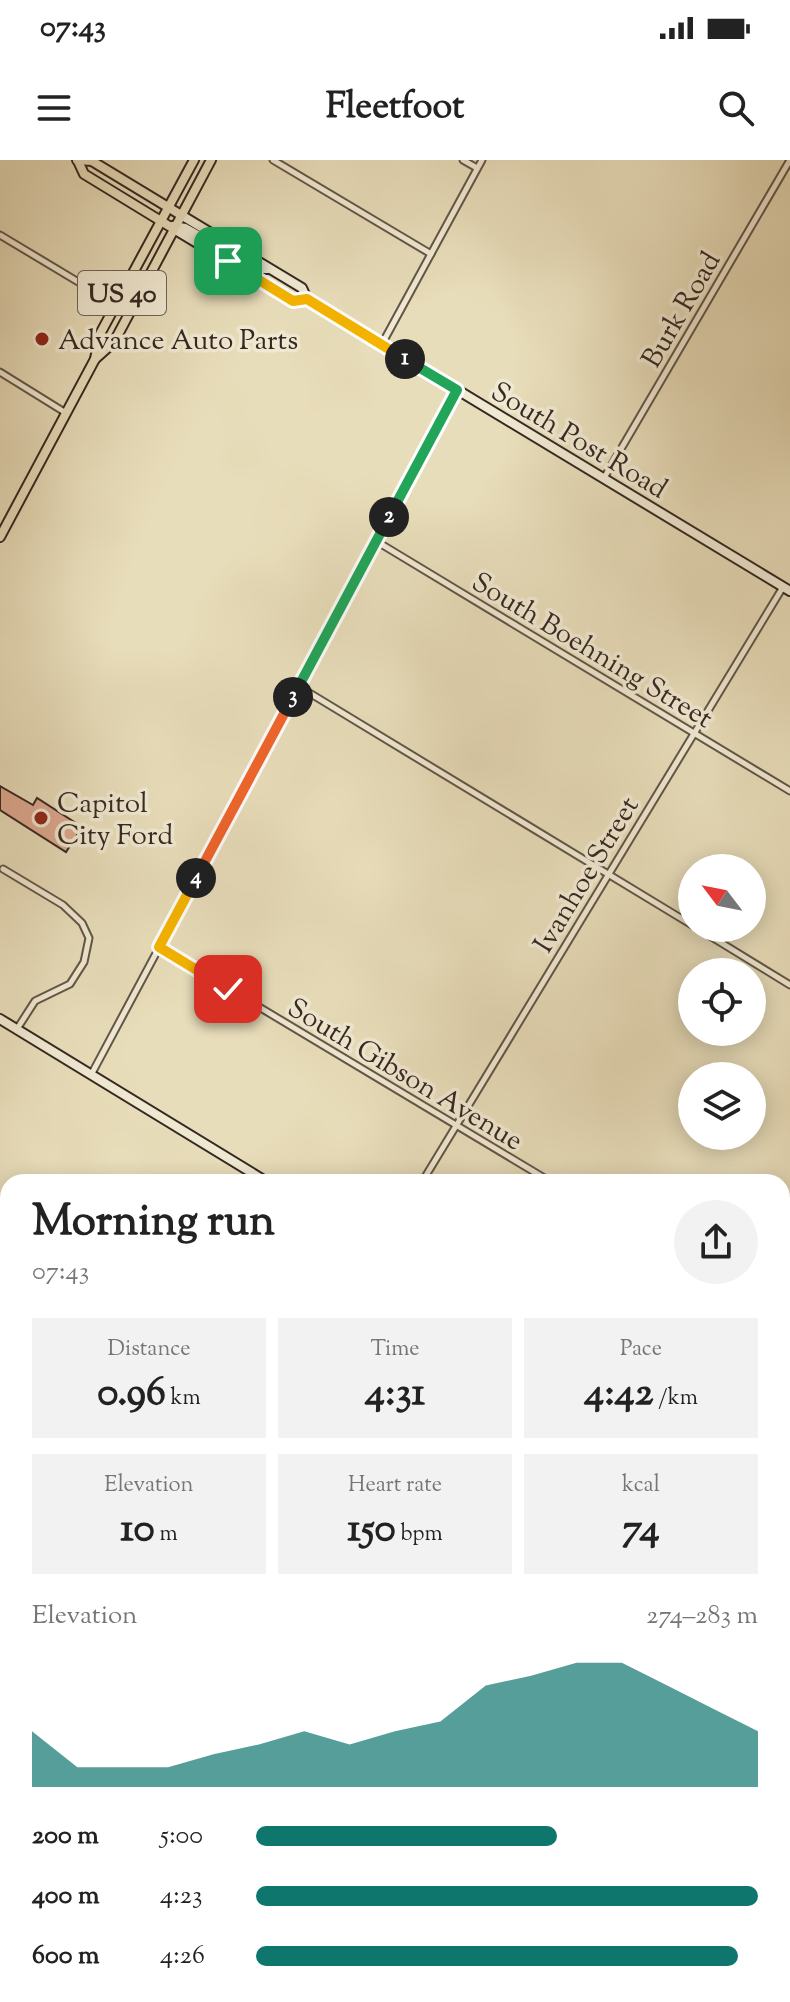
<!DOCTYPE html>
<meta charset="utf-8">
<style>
:root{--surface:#fff;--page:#f2f2f2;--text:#222;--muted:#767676;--accent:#0f766e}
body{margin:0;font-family:"Sorts Mill Goudy",serif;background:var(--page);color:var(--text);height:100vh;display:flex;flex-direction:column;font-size:30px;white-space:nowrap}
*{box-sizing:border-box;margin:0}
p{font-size:26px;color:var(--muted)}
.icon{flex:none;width:44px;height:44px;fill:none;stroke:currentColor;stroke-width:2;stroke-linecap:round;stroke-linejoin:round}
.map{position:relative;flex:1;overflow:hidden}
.drawer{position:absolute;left:0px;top:1014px;width:790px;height:828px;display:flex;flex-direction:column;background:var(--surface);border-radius:24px 24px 0 0;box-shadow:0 4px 20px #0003}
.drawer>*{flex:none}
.needle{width:52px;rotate:302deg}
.fabs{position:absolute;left:678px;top:694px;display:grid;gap:16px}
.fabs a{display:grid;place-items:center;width:88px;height:88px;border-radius:50%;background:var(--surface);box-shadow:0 4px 20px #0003;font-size:40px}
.pin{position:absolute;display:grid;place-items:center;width:68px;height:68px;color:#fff;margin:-34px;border-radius:16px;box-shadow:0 4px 12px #0006}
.km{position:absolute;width:40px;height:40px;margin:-20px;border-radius:50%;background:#222;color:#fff;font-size:22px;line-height:40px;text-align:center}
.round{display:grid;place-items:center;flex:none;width:84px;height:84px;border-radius:42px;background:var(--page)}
.head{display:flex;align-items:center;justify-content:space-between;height:136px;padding:0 32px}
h1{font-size:44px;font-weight:800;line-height:60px}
.stats{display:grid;grid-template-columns:repeat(3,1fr);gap:12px;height:136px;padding:8px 32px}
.stats div{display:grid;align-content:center;border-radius:0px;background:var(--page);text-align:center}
.stats b{font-size:40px;font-weight:800}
.stats small{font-size:22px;font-weight:400}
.stats p{font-size:22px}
.chart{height:224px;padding:16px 32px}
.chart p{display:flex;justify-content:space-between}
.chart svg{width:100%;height:144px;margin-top:8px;fill:var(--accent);opacity:.7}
ul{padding:0 32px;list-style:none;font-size:26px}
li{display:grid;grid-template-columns:128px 96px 1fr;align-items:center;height:60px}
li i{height:20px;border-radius:10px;background:var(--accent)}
.status{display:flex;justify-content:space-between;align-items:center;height:56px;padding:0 40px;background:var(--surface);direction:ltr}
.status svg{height:22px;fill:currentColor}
header{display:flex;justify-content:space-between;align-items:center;height:104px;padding:0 32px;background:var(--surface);font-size:36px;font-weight:800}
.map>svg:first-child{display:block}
.water{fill:#99bab8;stroke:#71807c;stroke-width:2}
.building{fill:#dea990;stroke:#352822;stroke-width:2}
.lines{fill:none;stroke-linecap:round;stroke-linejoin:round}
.street-casing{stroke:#625548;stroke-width:9}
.secondary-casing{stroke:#352822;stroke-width:12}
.primary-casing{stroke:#352822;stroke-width:12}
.street{stroke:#f0e9d2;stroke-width:5}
.secondary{stroke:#f0e9d2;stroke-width:8}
.primary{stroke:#e8ddba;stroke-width:8}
.split-1-casing{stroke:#fff;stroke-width:16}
.split-2-casing{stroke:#fff;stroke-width:16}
.split-3-casing{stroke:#fff;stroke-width:16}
.split-4-casing{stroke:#fff;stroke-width:16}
.split-5-casing{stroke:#fff;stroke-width:16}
.split-1{stroke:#f5b400;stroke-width:10}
.split-2{stroke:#22a559;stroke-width:10}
.split-3{stroke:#22a559;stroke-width:10}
.split-4{stroke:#f0652b;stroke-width:10}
.split-5{stroke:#f5b400;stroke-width:10}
.poi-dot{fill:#8f2418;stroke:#f0e9d2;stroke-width:3}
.labels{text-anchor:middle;stroke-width:7;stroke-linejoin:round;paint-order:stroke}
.shield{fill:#f0e9d2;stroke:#6d6257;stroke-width:2}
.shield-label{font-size:26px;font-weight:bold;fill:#352822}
.street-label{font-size:28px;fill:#352822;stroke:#f0e9d2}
.poi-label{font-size:28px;fill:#352822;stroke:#f0e9d2;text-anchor:start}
</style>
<div class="status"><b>07:43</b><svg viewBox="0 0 49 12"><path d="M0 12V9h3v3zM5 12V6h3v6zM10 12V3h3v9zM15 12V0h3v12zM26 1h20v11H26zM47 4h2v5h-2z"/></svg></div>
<header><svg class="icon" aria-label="menu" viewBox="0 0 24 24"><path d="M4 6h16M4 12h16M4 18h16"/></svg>Fleetfoot<svg class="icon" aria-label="search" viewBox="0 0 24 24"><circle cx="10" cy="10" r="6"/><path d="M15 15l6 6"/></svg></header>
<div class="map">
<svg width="790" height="1842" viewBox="0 0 790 1842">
<rect width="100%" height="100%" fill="#e8ddba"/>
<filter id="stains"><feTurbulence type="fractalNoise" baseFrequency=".0025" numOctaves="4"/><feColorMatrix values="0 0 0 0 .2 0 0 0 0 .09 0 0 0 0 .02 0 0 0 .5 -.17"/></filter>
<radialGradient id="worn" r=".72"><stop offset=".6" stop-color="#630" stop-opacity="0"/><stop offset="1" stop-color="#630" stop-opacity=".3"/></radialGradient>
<!-- water -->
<path class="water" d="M0,1759L8,1765V1834H67L64,1842H0Z"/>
<!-- building -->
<path class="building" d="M0,626L33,645L37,638L82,667L66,692L0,650Z"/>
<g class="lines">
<!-- street casing -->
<g class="street-casing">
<g id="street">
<path d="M273,0L431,94"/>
<path d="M463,0L477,8"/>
<path d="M0,75L115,144"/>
<path d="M382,184L482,0"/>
<path d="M0,212L66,253"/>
<path d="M604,318L790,0"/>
<path d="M376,381L790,631"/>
<path d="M298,526L692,765"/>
<path d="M3,709L63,745L82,763L89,778L84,802L70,824L35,841L17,869"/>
<path d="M697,768L790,825"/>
<path d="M159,787L551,1022"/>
<path d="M91,915L457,230"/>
<path d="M422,1022L783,427"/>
<path d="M782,1105L790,1092"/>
<path d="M782,1165L790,1168"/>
<path d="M333,1842L338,1834"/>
</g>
</g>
<!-- secondary casing -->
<g class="secondary-casing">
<g id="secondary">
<path d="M181,55L302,128L307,139L790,431"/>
<path d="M173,66L185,68L259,109H268"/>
<path d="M174,69L293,141L307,139"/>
<path d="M0,859L267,1022"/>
<path d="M782,1331L790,1336"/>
<path d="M782,1632L790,1618"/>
<path d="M0,1709L8,1714"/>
<path d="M204,1834L217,1842"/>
<path d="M655,1842L659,1834"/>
</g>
</g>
<!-- primary casing -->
<g class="primary-casing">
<g id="primary">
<path d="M77,0L92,1L181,55"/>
<path d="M78,1L84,14L174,69"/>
<path d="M95,199L114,182L211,0"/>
<path d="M0,377L95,199L100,174L194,0"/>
</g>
</g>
<!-- street -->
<use href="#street" class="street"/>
<!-- secondary -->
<use href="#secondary" class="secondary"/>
<!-- primary -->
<use href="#primary" class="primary"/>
</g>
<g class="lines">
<!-- split-1 casing -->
<g class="split-1-casing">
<path id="split-1" d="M228,101L293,141L307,139L405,199"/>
</g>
<!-- split-2 casing -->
<g class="split-2-casing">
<path id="split-2" d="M389,357L457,230L405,199"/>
</g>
<!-- split-3 casing -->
<g class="split-3-casing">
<path id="split-3" d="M293,537L389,357"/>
</g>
<!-- split-4 casing -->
<g class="split-4-casing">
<path id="split-4" d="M196,718L293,537"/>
</g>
<!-- split-5 casing -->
<g class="split-5-casing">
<path id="split-5" d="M196,718L159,787L228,829"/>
</g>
<!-- split-1 -->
<use href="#split-1" class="split-1"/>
<!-- split-2 -->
<use href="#split-2" class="split-2"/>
<!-- split-3 -->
<use href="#split-3" class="split-3"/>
<!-- split-4 -->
<use href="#split-4" class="split-4"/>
<!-- split-5 -->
<use href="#split-5" class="split-5"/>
</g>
<!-- markers -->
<g class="poi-dot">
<circle cx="42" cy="179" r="8"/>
<circle cx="41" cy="658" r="8"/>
</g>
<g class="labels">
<!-- shield labels -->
<rect class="shield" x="78" y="111" width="88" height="44" rx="6"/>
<g class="shield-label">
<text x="122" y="142">US 40</text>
</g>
<!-- street labels -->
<g class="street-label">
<text transform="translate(680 149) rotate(-60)" y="10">Burk Road</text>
<text transform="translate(580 279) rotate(31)" y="10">South Post Road</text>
<text transform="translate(593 489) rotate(31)" y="10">South Boehning Street</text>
<text transform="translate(585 714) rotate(-59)" y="10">Ivanhoe Street</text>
<text transform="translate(406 913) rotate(31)" y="10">South Gibson Avenue</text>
</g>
<!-- poi labels -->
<g class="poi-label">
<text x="58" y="189">Advance Auto Parts</text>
<text x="57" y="652">Capitol<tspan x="57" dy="32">City Ford</tspan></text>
</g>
</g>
<rect width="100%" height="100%" filter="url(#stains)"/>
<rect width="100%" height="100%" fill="url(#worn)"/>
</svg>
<div class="fabs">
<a><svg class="needle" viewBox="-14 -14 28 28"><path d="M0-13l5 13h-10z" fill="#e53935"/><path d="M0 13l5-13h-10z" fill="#767676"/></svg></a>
<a><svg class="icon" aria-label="locate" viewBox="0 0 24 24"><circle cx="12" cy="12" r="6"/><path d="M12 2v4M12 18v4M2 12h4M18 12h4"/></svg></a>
<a><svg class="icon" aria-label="layers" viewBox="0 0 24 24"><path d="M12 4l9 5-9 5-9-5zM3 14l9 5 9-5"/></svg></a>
</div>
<div class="pin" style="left:228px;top:101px;background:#1e9e55"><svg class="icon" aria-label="arrive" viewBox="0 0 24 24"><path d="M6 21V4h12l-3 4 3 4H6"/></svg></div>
<div class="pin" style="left:228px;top:829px;background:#d93025"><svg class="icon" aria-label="check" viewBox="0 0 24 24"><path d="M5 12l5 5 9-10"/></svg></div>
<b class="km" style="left:405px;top:199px">1</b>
<b class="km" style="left:389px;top:357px">2</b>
<b class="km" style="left:293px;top:537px">3</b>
<b class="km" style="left:196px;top:718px">4</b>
<section class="drawer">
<div class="head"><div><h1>Morning run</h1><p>07:43</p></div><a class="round"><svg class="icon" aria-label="share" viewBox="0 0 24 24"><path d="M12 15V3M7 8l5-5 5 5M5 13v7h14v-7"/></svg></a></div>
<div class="stats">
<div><p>Distance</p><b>0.96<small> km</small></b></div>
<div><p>Time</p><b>4:31</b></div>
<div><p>Pace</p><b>4:42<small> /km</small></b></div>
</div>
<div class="stats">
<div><p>Elevation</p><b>10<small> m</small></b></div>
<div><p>Heart rate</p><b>150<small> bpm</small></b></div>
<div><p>kcal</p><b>74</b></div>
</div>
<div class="chart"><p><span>Elevation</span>274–283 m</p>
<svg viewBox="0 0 160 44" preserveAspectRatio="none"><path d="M0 44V27L10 38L20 38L30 38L40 34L50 31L60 27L70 31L80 27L90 24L100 13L110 10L120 6L130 6L140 13L150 20L160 27V44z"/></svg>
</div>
<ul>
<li><b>200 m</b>5:00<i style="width:60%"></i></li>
<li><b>400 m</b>4:23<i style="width:100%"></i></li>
<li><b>600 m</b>4:26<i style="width:96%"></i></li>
</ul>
</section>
</div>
